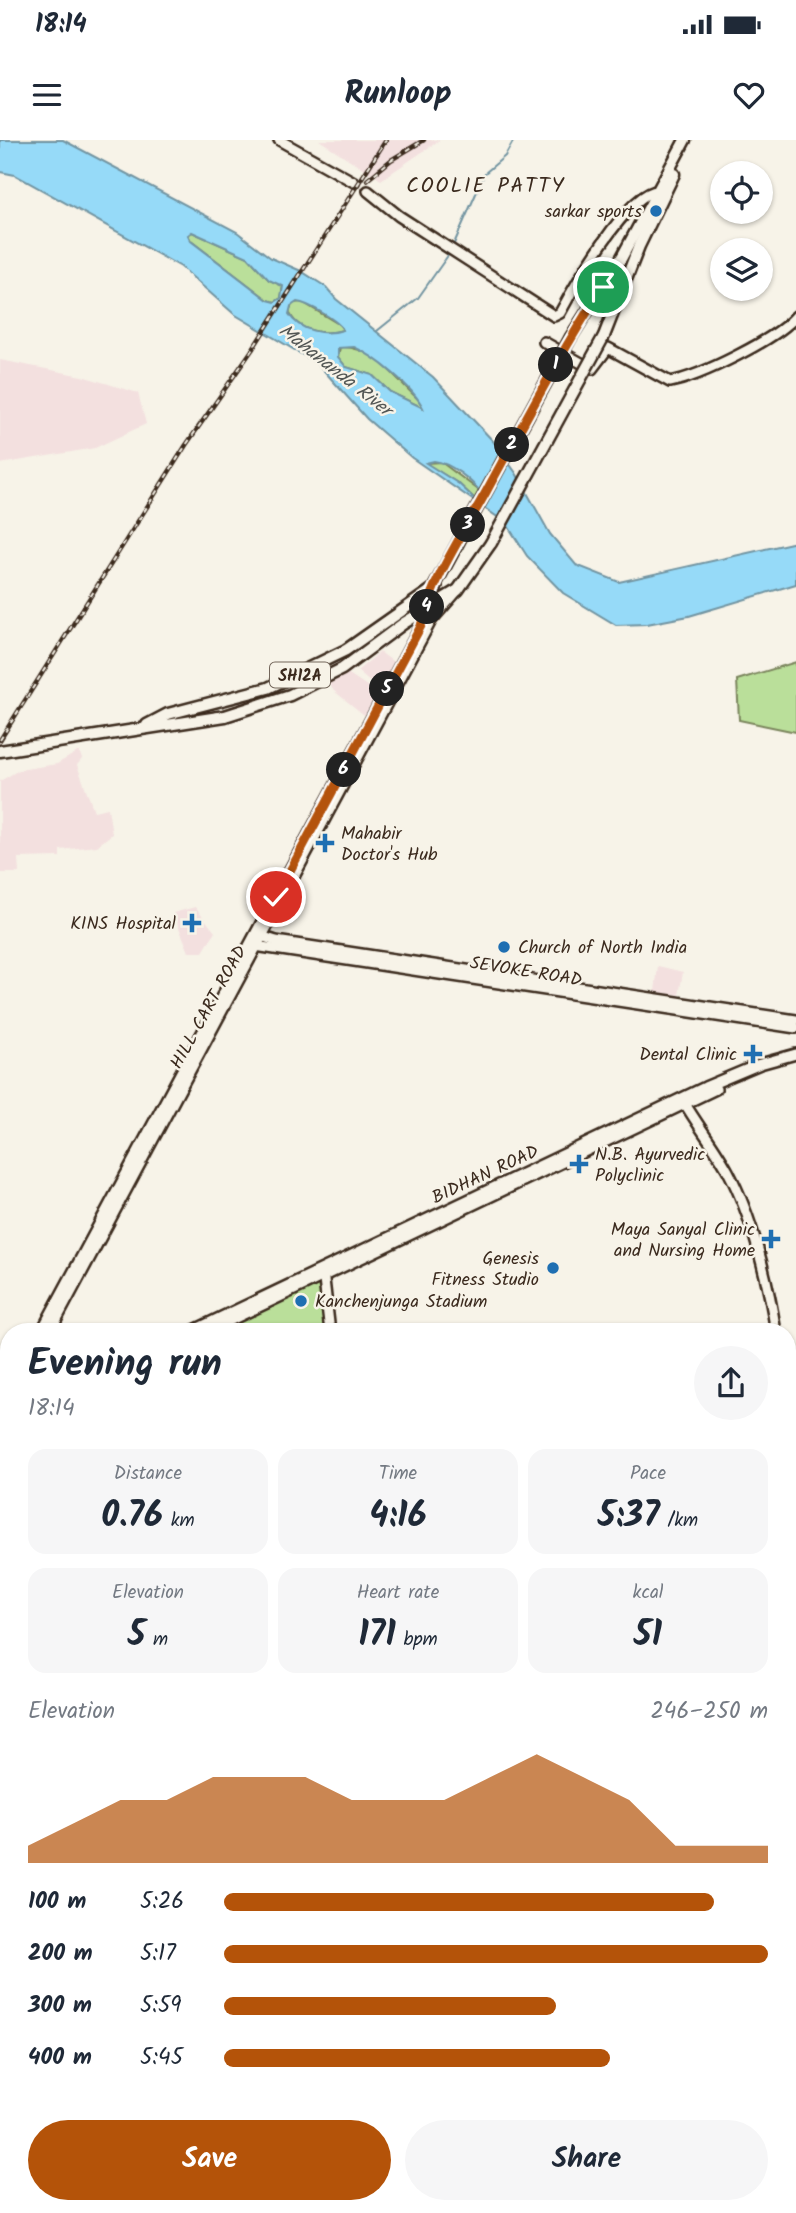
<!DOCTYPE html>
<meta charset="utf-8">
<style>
:root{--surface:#fff;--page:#f6f6f7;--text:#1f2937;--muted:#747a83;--accent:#b45309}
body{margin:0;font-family:Kalam,sans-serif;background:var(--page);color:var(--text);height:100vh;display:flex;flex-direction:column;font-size:26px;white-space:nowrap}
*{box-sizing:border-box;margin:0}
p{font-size:23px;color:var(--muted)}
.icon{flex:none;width:38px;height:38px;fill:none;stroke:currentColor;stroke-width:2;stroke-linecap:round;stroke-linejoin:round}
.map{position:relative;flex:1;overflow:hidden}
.drawer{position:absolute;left:0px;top:1183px;width:796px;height:891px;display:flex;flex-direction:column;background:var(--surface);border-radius:28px 28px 0 0;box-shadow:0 2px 5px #0004}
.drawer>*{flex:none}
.fabs{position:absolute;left:710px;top:21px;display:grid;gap:14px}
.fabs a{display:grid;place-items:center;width:63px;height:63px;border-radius:50%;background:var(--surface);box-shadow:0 2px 5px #0004;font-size:35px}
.pin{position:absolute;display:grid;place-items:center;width:60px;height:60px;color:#fff;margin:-30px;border:4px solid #fff;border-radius:50%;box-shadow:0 2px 7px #0007}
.km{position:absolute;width:35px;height:35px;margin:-18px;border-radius:50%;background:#222;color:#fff;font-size:19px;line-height:35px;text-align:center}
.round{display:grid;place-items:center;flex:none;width:74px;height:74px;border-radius:37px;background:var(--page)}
.summary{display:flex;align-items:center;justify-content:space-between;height:119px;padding:0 28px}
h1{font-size:38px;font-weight:800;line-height:52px}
.metrics{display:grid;grid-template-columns:repeat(3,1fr);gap:10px;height:119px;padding:7px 28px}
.metrics div{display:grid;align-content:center;border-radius:18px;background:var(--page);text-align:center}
.metrics b{font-size:35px;font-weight:800}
.metrics small{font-size:19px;font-weight:400}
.metrics p{font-size:19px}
.chart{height:196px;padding:14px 28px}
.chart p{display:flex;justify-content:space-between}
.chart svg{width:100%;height:126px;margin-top:7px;fill:var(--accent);opacity:.7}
.action{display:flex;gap:14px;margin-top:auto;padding:14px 28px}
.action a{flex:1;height:80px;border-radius:42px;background:var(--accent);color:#fff;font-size:28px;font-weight:800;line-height:80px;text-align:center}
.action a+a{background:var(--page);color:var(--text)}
ul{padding:0 28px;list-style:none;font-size:23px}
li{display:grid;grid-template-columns:112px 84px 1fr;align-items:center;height:52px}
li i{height:18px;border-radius:9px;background:var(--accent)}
.status{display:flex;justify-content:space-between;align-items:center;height:49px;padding:0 35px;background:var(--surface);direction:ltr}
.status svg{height:19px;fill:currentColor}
header{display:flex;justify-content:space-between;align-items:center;height:91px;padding:0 28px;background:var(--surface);font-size:32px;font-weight:800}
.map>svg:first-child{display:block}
.built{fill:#f3e0df}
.green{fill:#badf9a;stroke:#7a845c;stroke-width:2}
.water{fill:#96daf8;stroke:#7294a1;stroke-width:2;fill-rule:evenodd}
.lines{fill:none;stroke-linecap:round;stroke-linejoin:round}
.stream{stroke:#7294a1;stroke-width:2}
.secondary-casing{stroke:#3b2a1e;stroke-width:14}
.primary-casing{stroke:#3b2a1e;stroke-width:15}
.secondary{stroke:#f7f3e8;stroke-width:9}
.primary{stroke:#f7f3e8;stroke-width:10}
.rail-casing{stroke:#3b2a1e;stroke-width:4.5}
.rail{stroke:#f7f3e8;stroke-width:2;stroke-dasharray:5;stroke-linecap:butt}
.primary-bridge-casing{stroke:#3b2a1e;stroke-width:15;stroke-linecap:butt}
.primary-bridge{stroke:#f7f3e8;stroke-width:10}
.route-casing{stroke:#fff;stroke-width:14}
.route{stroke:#b45309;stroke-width:9}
.poi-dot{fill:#1f6fb2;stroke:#f7f3e8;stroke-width:2.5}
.labels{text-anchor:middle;stroke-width:5;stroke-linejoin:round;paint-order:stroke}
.shield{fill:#f7f3e8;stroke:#73665b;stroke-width:2}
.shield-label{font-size:16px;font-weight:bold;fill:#3b2a1e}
.poi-label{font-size:18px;fill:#3b2a1e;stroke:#f7f3e8;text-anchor:end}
.street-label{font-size:18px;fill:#3b2a1e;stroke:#f7f3e8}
.water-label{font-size:19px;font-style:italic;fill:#525654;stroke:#f7f3e8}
.quarter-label{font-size:21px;letter-spacing:2px;fill:#3b2a1e;stroke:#f7f3e8}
</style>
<div class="status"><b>18:14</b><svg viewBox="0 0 49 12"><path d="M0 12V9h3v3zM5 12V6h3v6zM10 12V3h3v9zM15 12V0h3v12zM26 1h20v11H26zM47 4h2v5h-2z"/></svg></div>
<header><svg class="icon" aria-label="menu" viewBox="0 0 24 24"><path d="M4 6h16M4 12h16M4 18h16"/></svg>Runloop<svg class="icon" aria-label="heart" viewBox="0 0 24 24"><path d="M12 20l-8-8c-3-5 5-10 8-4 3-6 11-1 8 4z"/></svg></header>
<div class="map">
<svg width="796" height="2073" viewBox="0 0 796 2073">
<rect width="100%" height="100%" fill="#f7f3e8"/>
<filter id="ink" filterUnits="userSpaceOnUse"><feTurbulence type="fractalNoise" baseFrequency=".0143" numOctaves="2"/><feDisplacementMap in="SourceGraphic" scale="14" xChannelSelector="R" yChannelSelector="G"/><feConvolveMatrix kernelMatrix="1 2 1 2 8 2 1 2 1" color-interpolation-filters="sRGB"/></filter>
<g filter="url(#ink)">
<!-- built -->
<g class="built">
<path d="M319,0H440L381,40Z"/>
<path d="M0,220L82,236L138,253L146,284L95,308L0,324Z"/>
<path d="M380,512L395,523L379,550L357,531Z"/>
<path d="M343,530L379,554L368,578L334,551L326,540Z"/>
<path d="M79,611L82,619L77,625L94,671L108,668L112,694L97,706L60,710V717L18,718L19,733H0V641L19,630L57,624Z"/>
<path d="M195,767L215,792L203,812H189L173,773Z"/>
<path d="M658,826L683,832L679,855L655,852Z"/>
<path d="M0,1583L9,1601V1669L4,1670L0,1667Z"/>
</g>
<!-- green -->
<g class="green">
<path d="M192,92L248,117L269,140L283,146L281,158L275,162L268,160L191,101L188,95Z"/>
<path d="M302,162L340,185L343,190C324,196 296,191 289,171L293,163Z"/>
<path d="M340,207C375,205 396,240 419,260L423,268L390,252L372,235L346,227L338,217Z"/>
<path d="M441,322L477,349L481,353L476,360L459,344L425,323Z"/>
<path d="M796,522V592L739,580L737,540Z"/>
<path d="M322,1139L328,1192H215Z"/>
<path d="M0,1820L9,1837V1922L0,1914Z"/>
</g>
<!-- water -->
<path class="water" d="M0,0H63L237,92L271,118L301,131L326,147L336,159L433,237L493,301L516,333L550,394L576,425L619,442L796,402V444L689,476L647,484L616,485L563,453L527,416L506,383L412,318L367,279L318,224L234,174L181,127L15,35L0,32ZM192,92L248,117L269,140L283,146L281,158L275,162L268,160L191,101L188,95ZM297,162C308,163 339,181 343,190C325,196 299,191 289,174L291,166ZM354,207C375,216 414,248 423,268L390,252L372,235L346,227L338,217V208ZM434,321C451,323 471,340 481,353L476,360L459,344L426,323Z"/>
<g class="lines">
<!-- stream -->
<g class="stream">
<path d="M453,106L485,33L505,16L514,0"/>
<path d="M377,191L418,158L449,114"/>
</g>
<!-- secondary casing -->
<g class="secondary-casing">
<g id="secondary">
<path d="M279,0L354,42"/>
<path d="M368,51L399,76L554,176L560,173C574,147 628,51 658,51"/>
<path d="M544,202L592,229L608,208L670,242C699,237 777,199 796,176"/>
<path d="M261,796L276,801L796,880"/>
<path d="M255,806L796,888"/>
<path d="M684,962C698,986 715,1007 728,1031C752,1076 768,1141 776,1192"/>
<path d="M323,1131L330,1192"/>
<path d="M41,1192L421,486L437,446"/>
<path d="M50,1192L431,481L457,451"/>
<path d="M190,1192L705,947L760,924L796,914"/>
<path d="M206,1192L716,949"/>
<path d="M788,1259L796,1281"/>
<path d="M0,1267L9,1251"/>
<path d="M0,1282L9,1267"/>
<path d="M0,1283L9,1300"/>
<path d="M0,1475L9,1452"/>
<path d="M0,1810L9,1829"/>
<path d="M0,2050L9,2058"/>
<path d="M16,2065L25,2073"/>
<path d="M86,2073L88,2065"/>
</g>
</g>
<!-- primary casing -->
<g class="primary-casing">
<g id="primary">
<path d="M604,196L639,106L674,34"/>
<path d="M571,197L622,117L685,0"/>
<path d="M147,585L168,574L268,548L346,510L433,449L466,388"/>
<path d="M0,611L225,576L290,555L342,529L404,483L458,450L491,403"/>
</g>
</g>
<!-- secondary -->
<use href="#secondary" class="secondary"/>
<!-- primary -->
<use href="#primary" class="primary"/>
<!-- rail casing -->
<g class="rail-casing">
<g id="rail">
<path d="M367,40L391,20L424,0"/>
<path d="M0,600L186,305L252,210L386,0"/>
</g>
</g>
<!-- rail -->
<use href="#rail" class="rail"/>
<!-- primary-bridge casing -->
<g class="primary-bridge-casing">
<g id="primary-bridge">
<path d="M466,388L571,197"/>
<path d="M491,403L604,196"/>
</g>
</g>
<!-- primary-bridge -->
<use href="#primary-bridge" class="primary-bridge"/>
</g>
</g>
<g class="lines" filter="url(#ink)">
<!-- route casing -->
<g class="route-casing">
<path id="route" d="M276,757L421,486C432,439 463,394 486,352C524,283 560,213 603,147"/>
</g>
<!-- route -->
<use href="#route" class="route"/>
</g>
<!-- markers -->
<g class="poi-dot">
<circle cx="656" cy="71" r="7"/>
<path d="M321.5 692.5h7v7h7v7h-7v7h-7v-7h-7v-7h7z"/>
<path d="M188.5 772.5h7v7h7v7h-7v7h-7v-7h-7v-7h7z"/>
<circle cx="504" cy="807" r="7"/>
<path d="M749.5 903.5h7v7h7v7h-7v7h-7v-7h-7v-7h7z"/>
<path d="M575.5 1013.5h7v7h7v7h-7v7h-7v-7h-7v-7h7z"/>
<path d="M767.5 1088.5h7v7h7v7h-7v7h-7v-7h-7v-7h7z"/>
<circle cx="553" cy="1128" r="7"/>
<circle cx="301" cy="1161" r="7"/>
</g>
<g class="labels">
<!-- shield labels -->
<rect class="shield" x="270" y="522.5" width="60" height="25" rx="5"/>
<g class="shield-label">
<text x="300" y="541">SH12A</text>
</g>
<!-- poi labels -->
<g class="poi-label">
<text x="642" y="77">sarkar sports</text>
<text x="341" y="699" text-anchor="start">Mahabir<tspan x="341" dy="21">Doctor's Hub</tspan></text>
<text x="176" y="789">KINS Hospital</text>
<text x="518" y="813" text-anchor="start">Church of North India</text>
<text x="737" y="920">Dental Clinic</text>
<text x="595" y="1020" text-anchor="start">N.B. Ayurvedic<tspan x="595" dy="21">Polyclinic</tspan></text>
<text x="755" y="1095">Maya Sanyal Clinic<tspan x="755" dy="21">and Nursing Home</tspan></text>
<text x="539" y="1124">Genesis<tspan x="539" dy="21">Fitness Studio</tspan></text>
<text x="315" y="1167" text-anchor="start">Kanchenjunga Stadium</text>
</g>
<!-- street labels -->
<g class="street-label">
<text transform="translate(526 831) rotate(9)" y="6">SEVOKE ROAD</text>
<text transform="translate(208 867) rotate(-61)" y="6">HILL CART ROAD</text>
<text transform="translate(485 1034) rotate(-25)" y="6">BIDHAN ROAD</text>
</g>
<!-- water labels -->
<g class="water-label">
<text transform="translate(336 229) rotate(38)" y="7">Mahananda River</text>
</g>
<!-- quarter labels -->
<g class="quarter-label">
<text x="486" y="52">COOLIE PATTY</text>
</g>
</g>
</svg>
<div class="fabs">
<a><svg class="icon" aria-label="locate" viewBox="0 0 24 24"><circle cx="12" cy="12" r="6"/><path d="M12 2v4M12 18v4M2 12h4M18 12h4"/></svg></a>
<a><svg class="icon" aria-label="layers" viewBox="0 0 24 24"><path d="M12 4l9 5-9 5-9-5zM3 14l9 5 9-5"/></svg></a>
</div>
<div class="pin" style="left:603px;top:147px;background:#1e9e55"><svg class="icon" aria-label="arrive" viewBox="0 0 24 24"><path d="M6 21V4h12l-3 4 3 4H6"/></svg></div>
<div class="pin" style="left:276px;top:757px;background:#d93025"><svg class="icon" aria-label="check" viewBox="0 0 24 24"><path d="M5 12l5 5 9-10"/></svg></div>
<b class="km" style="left:556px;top:225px">1</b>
<b class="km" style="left:512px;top:305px">2</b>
<b class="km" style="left:468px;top:385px">3</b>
<b class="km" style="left:427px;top:467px">4</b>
<b class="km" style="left:387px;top:549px">5</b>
<b class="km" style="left:344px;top:630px">6</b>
<section class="drawer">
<div class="summary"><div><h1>Evening run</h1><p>18:14</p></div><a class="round"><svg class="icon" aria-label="share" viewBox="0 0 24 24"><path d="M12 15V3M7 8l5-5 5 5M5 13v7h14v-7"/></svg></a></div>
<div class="metrics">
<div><p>Distance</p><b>0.76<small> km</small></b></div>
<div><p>Time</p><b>4:16</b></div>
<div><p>Pace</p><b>5:37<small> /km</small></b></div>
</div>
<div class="metrics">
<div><p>Elevation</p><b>5<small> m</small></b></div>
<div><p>Heart rate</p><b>171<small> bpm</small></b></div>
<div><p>kcal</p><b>51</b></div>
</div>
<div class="chart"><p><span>Elevation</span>246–250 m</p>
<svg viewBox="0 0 160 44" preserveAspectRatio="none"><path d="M0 44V38L10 30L20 22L30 22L40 14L50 14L60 14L70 22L80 22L90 22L100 14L110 6L120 14L130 22L140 38L150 38L160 38V44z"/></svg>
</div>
<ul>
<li><b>100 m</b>5:26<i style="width:90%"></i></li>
<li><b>200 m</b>5:17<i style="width:100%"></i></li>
<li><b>300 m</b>5:59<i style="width:61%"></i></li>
<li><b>400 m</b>5:45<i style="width:71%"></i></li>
</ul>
<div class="action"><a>Save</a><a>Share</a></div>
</section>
</div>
